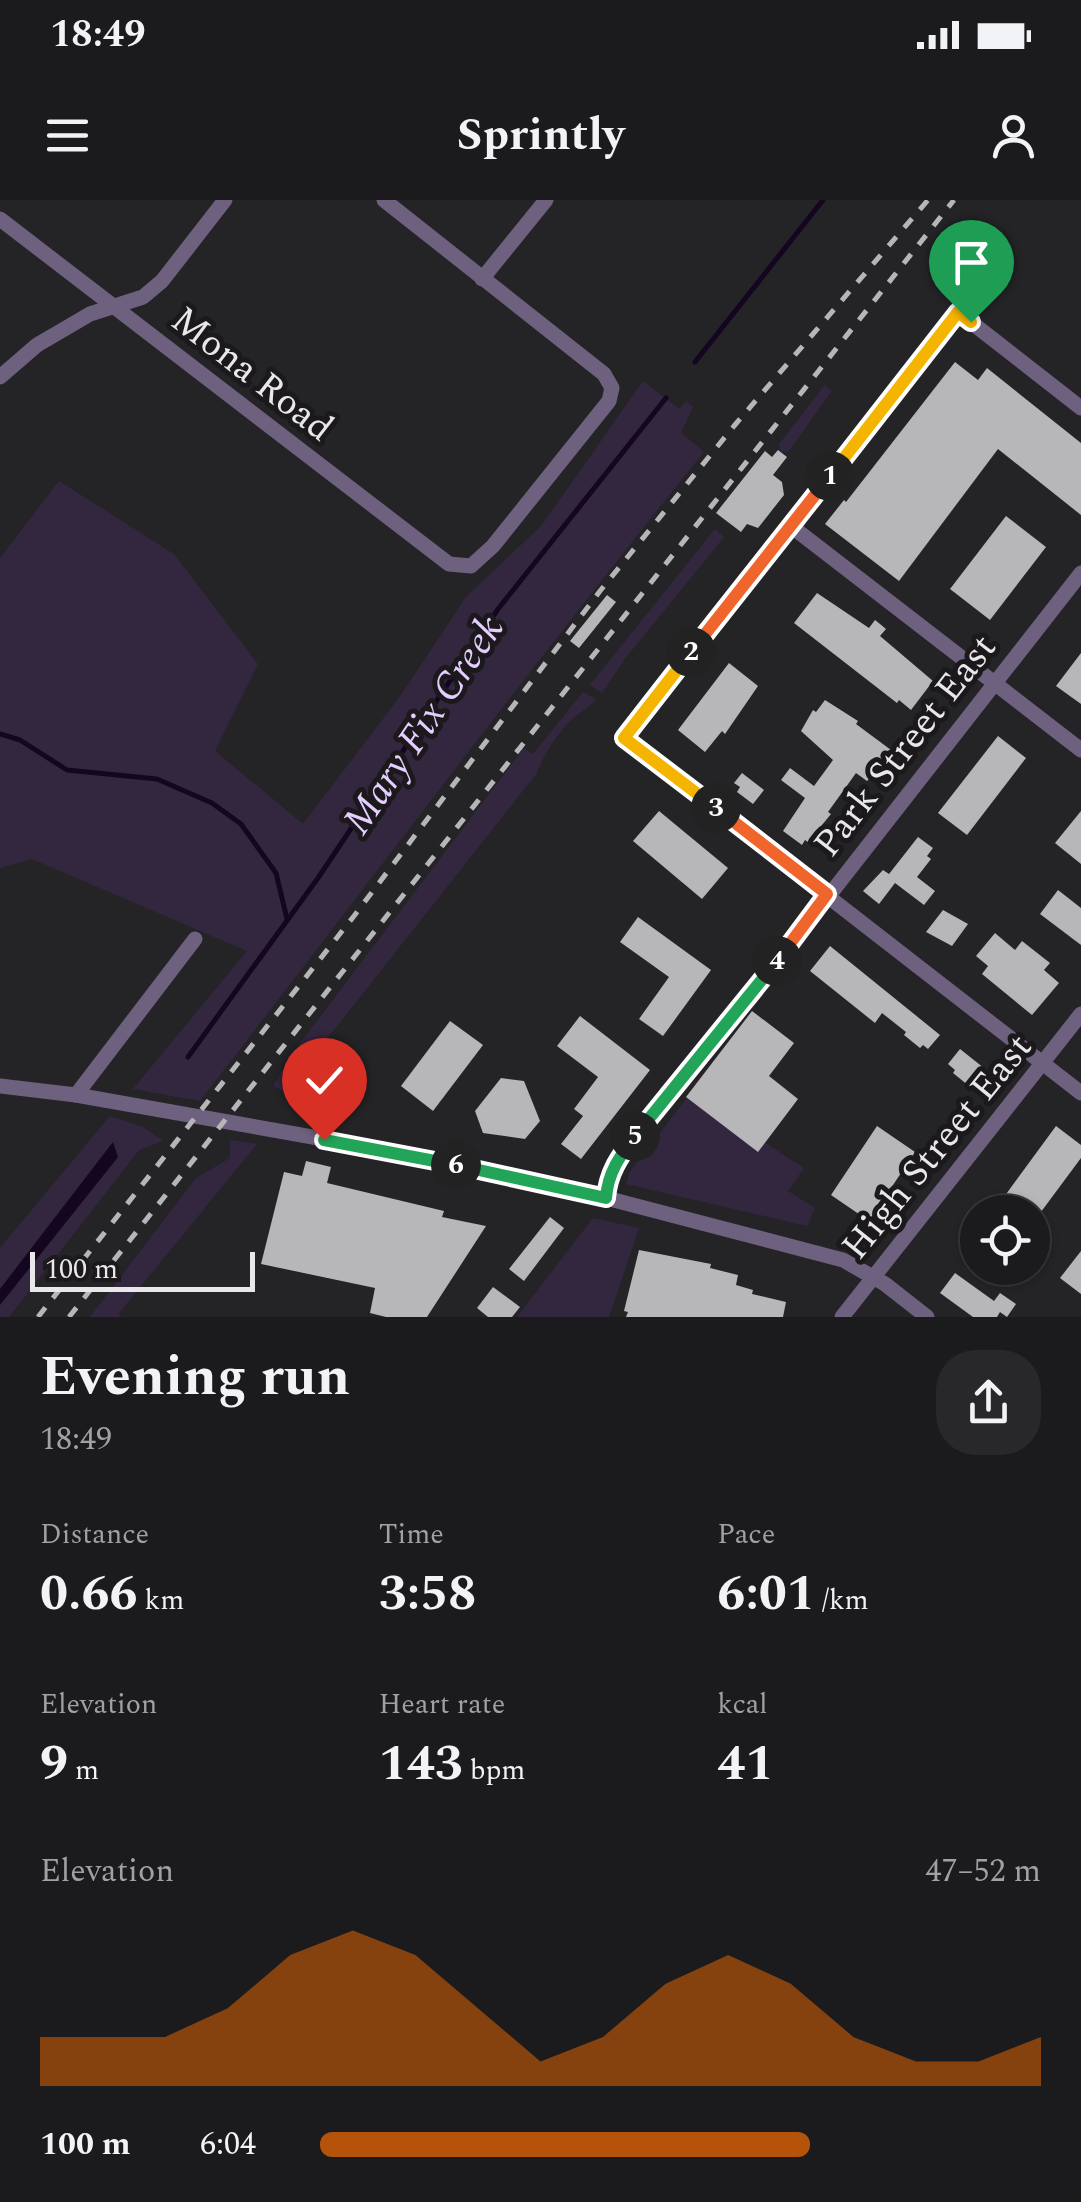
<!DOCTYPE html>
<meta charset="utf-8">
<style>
:root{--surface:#1b1a1c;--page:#282729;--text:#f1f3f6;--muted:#a0a1a3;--line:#39383b;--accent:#b45309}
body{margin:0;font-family:Spectral,serif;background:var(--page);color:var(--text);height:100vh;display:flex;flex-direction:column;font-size:38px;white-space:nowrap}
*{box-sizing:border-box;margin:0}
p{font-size:32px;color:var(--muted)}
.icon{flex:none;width:55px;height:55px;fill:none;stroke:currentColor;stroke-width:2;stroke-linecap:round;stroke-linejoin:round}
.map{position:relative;height:1117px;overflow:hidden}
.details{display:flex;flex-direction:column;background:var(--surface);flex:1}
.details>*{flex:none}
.fabs{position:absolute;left:960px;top:995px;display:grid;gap:20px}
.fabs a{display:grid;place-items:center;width:90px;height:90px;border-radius:50%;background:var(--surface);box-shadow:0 2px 8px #0004,0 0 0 2px var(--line);font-size:50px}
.scale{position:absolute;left:30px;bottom:25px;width:225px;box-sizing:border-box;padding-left:10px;border:5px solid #e8e7e9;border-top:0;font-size:28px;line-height:35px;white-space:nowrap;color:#e8e7e9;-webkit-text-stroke:8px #1b191c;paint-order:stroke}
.pin{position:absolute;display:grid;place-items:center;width:85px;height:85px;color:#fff;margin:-102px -42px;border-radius:50% 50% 50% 0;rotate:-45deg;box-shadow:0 0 10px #0007}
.pin .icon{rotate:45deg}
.km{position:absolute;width:50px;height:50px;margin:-25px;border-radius:50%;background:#222;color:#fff;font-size:28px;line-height:50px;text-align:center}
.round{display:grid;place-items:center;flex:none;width:105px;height:105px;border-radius:40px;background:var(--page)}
.summary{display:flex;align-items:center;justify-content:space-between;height:170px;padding:0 40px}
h1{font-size:55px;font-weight:700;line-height:75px}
.stats{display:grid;grid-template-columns:repeat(3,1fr);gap:15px;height:170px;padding:10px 40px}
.stats div{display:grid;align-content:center}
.stats b{font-size:50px;font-weight:700}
.stats small{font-size:28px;font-weight:400}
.stats p{font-size:28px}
.chart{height:280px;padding:20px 40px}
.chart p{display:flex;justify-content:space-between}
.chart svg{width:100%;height:180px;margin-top:10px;fill:var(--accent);opacity:.7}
ul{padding:0 40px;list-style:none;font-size:32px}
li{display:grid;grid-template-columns:160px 120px 1fr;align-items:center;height:75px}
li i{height:25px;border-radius:12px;background:var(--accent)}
.status{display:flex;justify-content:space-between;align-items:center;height:70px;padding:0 50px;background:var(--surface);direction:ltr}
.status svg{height:28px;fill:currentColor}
header{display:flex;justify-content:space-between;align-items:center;height:130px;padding:0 40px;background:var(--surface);font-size:45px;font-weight:700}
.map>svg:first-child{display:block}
.green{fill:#332740}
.water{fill:#140621}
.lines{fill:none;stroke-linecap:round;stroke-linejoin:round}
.stream{stroke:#140621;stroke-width:5}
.building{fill:#b7b6b9}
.street{stroke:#6e607f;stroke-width:15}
.rail{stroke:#b6b5b8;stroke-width:5;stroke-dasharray:12 12;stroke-linecap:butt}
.split-1-casing{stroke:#fff;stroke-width:20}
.split-2-casing{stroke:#fff;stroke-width:20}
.split-3-casing{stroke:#fff;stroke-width:20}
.split-4-casing{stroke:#fff;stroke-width:20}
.split-5-casing{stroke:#fff;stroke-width:20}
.split-6-casing{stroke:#fff;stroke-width:20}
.split-7-casing{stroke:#fff;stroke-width:20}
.split-1{stroke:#f5b400;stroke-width:12}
.split-2{stroke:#f0652b;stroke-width:12}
.split-3{stroke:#f5b400;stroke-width:12}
.split-4{stroke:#f0652b;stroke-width:12}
.split-5{stroke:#22a559;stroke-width:12}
.split-6{stroke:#22a559;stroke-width:12}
.split-7{stroke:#22a559;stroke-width:12}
.labels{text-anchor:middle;stroke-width:10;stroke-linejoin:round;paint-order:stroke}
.street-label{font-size:38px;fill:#e8e7e9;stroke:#1b191c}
.water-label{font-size:40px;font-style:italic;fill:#e3cefe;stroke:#1b191c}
</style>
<div class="status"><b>18:49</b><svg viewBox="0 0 49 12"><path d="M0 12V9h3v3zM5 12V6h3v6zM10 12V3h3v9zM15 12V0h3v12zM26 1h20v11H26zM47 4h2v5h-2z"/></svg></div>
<header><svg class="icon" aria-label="menu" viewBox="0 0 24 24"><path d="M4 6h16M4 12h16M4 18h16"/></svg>Sprintly<svg class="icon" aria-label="person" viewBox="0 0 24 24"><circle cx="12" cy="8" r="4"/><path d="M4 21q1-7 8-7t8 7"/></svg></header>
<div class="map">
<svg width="1081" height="1117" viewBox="0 0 1081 1117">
<rect width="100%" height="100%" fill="#242326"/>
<!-- green -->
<g class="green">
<path d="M643,181L679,209L686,201L693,207L681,233L704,252C532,465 368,684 200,901L133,889L247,751L32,659L0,668V358L59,281L174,354L258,464L215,551L303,624L401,495L466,397L542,325Z"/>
<path d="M825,185L832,191C816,211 804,232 788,252L780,251L779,244Z"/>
<path d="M715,329L724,337L624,460L602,493L590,485Z"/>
<path d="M583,492L596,499C588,509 578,513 570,521C557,534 543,556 537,573L285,892L273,886L291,855L524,548L533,554Z"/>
<path d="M690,894L804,968L788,991L815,1008L807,1026L626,984L629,973Z"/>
<path d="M110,916L143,927L163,941L139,950L9,1117H0V1105L118,957L112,943L0,1089V1048Z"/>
<path d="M230,940L257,944L119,1113L121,1117H90L196,978L230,958Z"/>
<path d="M593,1018L639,1028L609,1117H517Z"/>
</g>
<!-- water -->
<path class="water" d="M113,942L118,957L0,1105V1089Z"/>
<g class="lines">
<!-- stream -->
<g class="stream">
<path d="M695,162L823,0"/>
<path d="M0,534L20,540L67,570L157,579L212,603L241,624L276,673L287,719"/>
<path d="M188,857L318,678L498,409L666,198"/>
</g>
</g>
<!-- building -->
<g class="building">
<path d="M955,162L978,180L987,168L1081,243V315L998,249L899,381L825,324L844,300L846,302Z"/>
<path d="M778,250L787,257L773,275L782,282L784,295L758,328L747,324L741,332L716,313L765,251L772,257Z"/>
<path d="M1006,316L1046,347L990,420L950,389Z"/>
<path d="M817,393L869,428L875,420L880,424L886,429L880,436L933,481L911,510L899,500L897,503L794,423Z"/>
<path d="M607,395L616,402L579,448L570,441Z"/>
<path d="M1081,453V504L1056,486Z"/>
<path d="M729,463L758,486L725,534L722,531L705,552L678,530Z"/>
<path d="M825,500L858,521L856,524L891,550L889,553L892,555L867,581L856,573L828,612L831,614L808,642L805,640L802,645L783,631L805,598L781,580L790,568L814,586L833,560L801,531L813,510L816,512Z"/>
<path d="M998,536L1026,558L967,635L938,613Z"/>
<path d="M742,573L764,590L753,604L737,592L740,587L734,583Z"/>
<path d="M659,611L728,668L702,699L633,641Z"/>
<path d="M1081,611V664L1055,643Z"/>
<path d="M918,637L933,648L927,656L931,659L917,677L935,691L924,705L895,683L879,704L863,691L883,670L889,674Z"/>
<path d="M1058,690L1081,708V745L1040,714Z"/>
<path d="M943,710L968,724L952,746L926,732Z"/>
<path d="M638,717L711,770L663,836L639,819L669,777L620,742Z"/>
<path d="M995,733L1015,750L1022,741L1050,763L1044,770L1059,783L1032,815L982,774L988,766L976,756Z"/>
<path d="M830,746L940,835L928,849L923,845L920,848L904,835L906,832L882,813L875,823L810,771Z"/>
<path d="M752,811L794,843L769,876L798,899L758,952L686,897Z"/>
<path d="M580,816L650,870L581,959L561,944L583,916L574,909L598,877L557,846Z"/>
<path d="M450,821L483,845L433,911L401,886Z"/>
<path d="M960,849L989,872L977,887L972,882L969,886L953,873L955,870L948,864Z"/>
<path d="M501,878L524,881L540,921L525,939L483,933L475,911Z"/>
<path d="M877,926L915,952L869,1021L831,995Z"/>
<path d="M1056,926L1081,945V958L1032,1024V1012H993Z"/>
<path d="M306,961L331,967L327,983L444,1011L442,1017L486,1026L427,1117H386L370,1113L375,1088L261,1064L284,972L302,976Z"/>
<path d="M550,1017L564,1028L524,1081L509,1069Z"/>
<path d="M639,1050L711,1064L710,1068L738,1075L736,1085L753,1090L752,1094L786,1102L783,1117H626L628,1112L624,1111Z"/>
<path d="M1081,1051V1094L1060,1078Z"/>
<path d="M955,1073L994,1101L1000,1093L1016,1104L1007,1117L1000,1112L997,1117H973L940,1093Z"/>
<path d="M493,1087L520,1107L512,1117H488L477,1108Z"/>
</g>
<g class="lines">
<!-- street -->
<g class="street">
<path d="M0,19L449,364L471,366L493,346L609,201L612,188L604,174L384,0"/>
<path d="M482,79L546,0"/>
<path d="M0,177L37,145L90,114L143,97L162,81L225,0"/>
<path d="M1081,208L958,112L624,538L1081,893"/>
<path d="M791,326L1081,550"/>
<path d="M0,886L76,895L386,950L606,998L843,1060L885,1084L927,1117"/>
<path d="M76,895L195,739"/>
<path d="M606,998L607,983L616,960L756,789L1081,373"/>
<path d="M842,1117L1081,814"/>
</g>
<!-- rail -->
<g class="rail">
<path d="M38,1117L354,716L600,391L734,226L928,0"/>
<path d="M69,1117L954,0"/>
</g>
</g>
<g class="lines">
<!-- split-1 casing -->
<g class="split-1-casing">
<path id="split-1" d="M830,276L958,112L971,122"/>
</g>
<!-- split-2 casing -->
<g class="split-2-casing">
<path id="split-2" d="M691,452L830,276"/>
</g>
<!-- split-3 casing -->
<g class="split-3-casing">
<path id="split-3" d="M691,452L624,538L716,608"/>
</g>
<!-- split-4 casing -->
<g class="split-4-casing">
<path id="split-4" d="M716,608L827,694L777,761"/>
</g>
<!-- split-5 casing -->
<g class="split-5-casing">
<path id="split-5" d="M635,936L777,761"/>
</g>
<!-- split-6 casing -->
<g class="split-6-casing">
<path id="split-6" d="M456,965L606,998C608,972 620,956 635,936"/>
</g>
<!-- split-7 casing -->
<g class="split-7-casing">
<path id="split-7" d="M324,940L456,965"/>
</g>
<!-- split-1 -->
<use href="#split-1" class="split-1"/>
<!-- split-2 -->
<use href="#split-2" class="split-2"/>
<!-- split-3 -->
<use href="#split-3" class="split-3"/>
<!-- split-4 -->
<use href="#split-4" class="split-4"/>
<!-- split-5 -->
<use href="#split-5" class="split-5"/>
<!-- split-6 -->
<use href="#split-6" class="split-6"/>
<!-- split-7 -->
<use href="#split-7" class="split-7"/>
</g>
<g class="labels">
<!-- street labels -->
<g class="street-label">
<text transform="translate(253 173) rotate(38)" y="13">Mona Road</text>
<text transform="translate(904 545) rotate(-52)" y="13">Park Street East</text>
<text transform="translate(936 946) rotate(-51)" y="13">High Street East</text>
</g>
<!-- water labels -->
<g class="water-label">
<text transform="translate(422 524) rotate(-56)" y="14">Mary Fix Creek</text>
</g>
</g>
</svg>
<div class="fabs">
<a><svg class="icon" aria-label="locate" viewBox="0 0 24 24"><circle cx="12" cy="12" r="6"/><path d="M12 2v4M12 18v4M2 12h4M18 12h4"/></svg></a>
</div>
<div class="scale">100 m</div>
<div class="pin" style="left:971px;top:122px;background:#1e9e55"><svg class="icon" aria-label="arrive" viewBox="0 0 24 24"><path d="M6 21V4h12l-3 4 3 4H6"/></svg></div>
<div class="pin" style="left:324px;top:940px;background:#d93025"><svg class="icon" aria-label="check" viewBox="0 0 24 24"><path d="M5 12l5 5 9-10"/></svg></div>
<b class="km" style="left:830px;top:276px">1</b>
<b class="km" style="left:691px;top:452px">2</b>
<b class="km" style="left:716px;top:608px">3</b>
<b class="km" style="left:777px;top:761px">4</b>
<b class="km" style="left:635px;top:936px">5</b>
<b class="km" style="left:456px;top:965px">6</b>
</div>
<section class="details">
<div class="summary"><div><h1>Evening run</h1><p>18:49</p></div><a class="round"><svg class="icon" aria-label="share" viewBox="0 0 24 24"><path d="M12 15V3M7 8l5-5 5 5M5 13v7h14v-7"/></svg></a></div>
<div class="stats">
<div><p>Distance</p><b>0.66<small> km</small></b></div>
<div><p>Time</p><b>3:58</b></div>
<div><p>Pace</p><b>6:01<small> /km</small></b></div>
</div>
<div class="stats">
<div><p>Elevation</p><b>9<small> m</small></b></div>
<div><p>Heart rate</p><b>143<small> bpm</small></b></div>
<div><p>kcal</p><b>41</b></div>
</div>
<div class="chart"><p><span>Elevation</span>47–52 m</p>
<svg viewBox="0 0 160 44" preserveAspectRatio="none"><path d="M0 44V32L10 32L20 32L30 25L40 12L50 6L60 12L70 25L80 38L90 32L100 19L110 12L120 19L130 32L140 38L150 38L160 32V44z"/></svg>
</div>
<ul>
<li><b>100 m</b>6:04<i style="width:68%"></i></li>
</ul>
</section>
